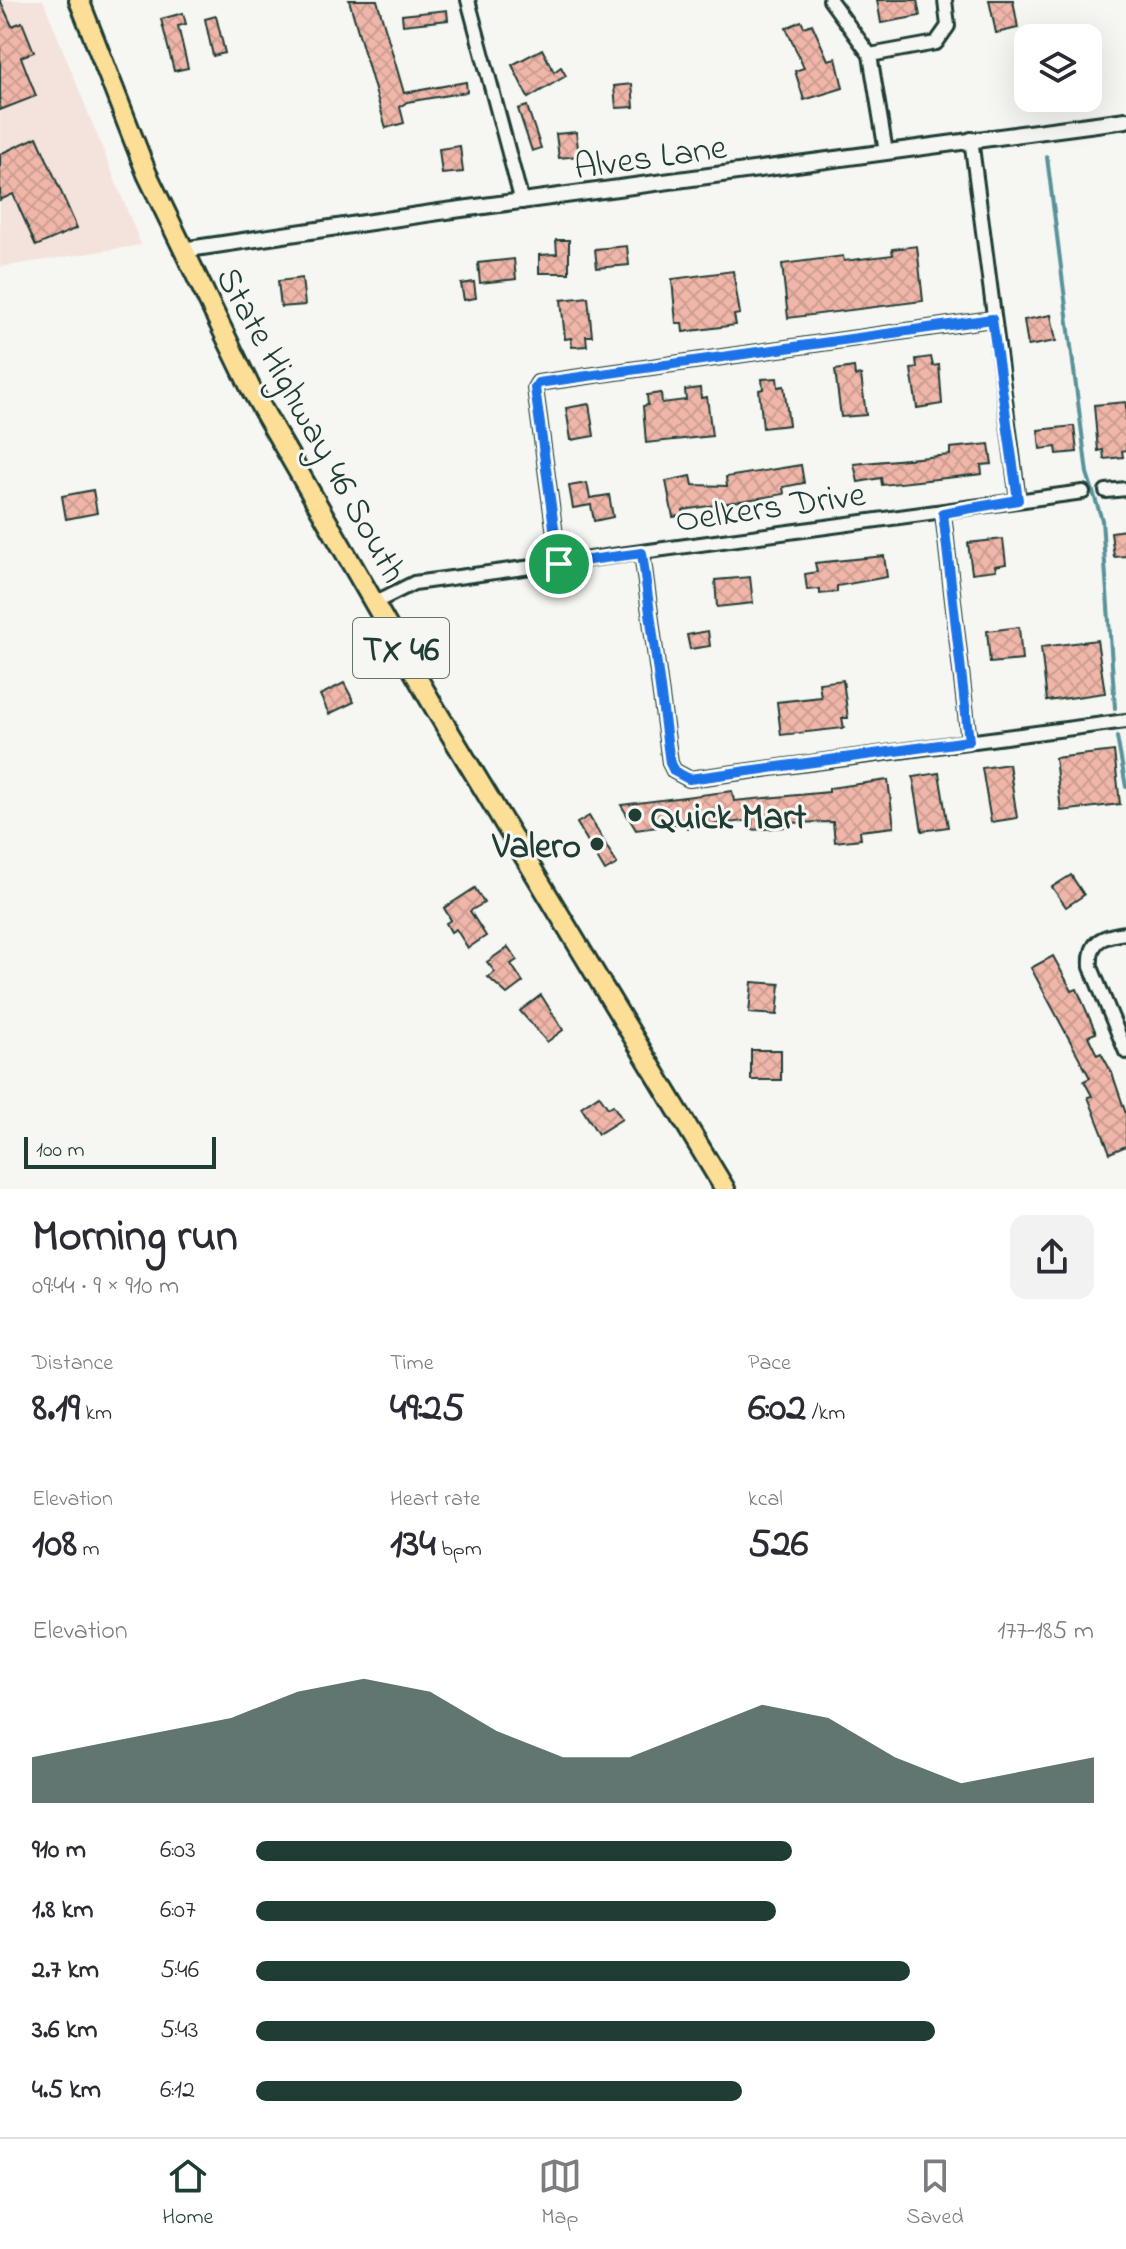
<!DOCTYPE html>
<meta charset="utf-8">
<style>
:root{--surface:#fff;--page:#f2f2f3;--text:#2b2b33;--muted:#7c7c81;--line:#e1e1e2;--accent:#1f3d34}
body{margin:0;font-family:"Indie Flower",sans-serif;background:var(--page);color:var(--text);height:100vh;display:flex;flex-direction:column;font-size:30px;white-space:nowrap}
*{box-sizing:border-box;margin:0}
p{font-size:26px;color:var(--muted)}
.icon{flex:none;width:44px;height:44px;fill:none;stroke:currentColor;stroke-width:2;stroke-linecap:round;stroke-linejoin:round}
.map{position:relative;height:1189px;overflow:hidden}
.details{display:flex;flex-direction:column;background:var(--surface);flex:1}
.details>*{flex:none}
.fabs{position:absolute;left:1014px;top:24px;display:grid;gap:16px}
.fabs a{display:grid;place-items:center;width:88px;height:88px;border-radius:16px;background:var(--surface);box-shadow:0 8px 32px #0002;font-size:40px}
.scale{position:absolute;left:24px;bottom:20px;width:192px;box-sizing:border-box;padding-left:8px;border:4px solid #1f3d34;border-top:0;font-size:22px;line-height:28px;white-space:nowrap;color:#1f3d34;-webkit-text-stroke:6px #f6f6f2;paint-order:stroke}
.pin{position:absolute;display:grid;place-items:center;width:68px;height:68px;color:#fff;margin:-34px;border:4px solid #fff;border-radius:50%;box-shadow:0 2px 8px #0007}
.round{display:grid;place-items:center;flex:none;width:84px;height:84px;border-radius:16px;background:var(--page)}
.overview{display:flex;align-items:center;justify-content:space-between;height:136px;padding:0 32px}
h1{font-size:44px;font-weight:800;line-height:60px}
.stats{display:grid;grid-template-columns:repeat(3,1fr);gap:12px;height:136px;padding:8px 32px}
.stats div{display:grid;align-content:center}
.stats b{font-size:40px;font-weight:800}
.stats small{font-size:22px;font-weight:400}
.stats p{font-size:22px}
.chart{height:224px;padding:16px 32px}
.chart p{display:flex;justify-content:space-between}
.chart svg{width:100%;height:144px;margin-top:8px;fill:var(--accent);opacity:.7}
ul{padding:0 32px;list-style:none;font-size:26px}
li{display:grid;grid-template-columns:128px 96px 1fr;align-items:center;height:60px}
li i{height:20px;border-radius:10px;background:var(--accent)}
.menu{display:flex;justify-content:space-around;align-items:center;height:112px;border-top:2px solid var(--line);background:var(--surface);font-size:22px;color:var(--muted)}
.menu a{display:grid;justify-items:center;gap:4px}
.menu .selected{color:var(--accent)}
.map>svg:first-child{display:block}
.built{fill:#f4e3dc}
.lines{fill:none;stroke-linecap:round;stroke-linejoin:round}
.stream{stroke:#58929a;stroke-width:4}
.building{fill:url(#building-cross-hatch);stroke:#1f3d34;stroke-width:2}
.minor-casing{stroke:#1f3d34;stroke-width:18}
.tertiary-casing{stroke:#1f3d34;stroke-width:20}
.primary-casing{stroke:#1f3d34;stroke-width:24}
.minor{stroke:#f6f6f2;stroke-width:12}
.tertiary{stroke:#f6f6f2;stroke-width:14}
.primary{stroke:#fcde96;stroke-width:18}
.route-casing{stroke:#fff;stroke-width:16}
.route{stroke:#1a73e8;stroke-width:10}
.poi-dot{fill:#1f3d34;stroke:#f6f6f2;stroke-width:3}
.labels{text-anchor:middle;stroke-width:6;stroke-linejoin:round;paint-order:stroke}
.shield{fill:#f6f6f2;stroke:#60746d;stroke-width:2}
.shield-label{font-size:34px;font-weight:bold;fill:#1f3d34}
.street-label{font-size:36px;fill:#1f3d34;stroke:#f6f6f2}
.poi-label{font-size:36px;font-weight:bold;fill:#1f3d34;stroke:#f6f6f2;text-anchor:start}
</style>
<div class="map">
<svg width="1126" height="1189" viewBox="0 0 1126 1189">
<defs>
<pattern id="building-cross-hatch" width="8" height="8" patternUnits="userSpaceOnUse" patternTransform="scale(2)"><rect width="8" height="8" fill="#f0b6a9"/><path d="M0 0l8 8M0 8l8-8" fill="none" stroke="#cd9d92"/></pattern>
</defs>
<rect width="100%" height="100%" fill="#f6f6f2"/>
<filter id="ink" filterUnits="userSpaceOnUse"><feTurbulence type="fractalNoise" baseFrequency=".0125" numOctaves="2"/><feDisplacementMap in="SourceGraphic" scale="16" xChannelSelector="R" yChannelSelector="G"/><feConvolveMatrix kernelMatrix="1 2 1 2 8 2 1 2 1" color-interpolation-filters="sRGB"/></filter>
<g filter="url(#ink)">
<!-- built -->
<path class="built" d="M0,0H43L141,245L0,267Z"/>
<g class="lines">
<!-- stream -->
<g class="stream">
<path d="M1047,157L1087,473L1102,520L1115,708"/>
<path d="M1117,737L1126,787"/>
</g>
</g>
<!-- building -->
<g class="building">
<path d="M0,0L12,26L22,22L34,52L21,57L36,96L0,110Z"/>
<path d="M349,0H377L404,93L466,82L467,92L407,102L400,107L404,123L386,128Z"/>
<path d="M877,0H917L920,16L881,23Z"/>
<path d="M989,0H1013L1018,28L996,33Z"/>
<path d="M447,10L448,20L403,25L402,15Z"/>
<path d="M183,13L186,24L178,26L188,68L174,71L161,19Z"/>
<path d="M216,16L225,53L213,56L205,19Z"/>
<path d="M801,21L804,27L812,24L828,60L836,58L843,88L804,100L795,71L804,68L786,28Z"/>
<path d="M542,49L554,72L561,67L566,76L528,98L512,65Z"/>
<path d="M632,84L634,107L616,108L614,86Z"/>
<path d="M527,106L541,148L532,151L518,109Z"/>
<path d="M576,132L579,156L559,158L556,134Z"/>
<path d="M37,137L77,228L36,246L13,194L0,200V154Z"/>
<path d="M460,146L463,172L442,174L439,149Z"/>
<path d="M556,240H569V273H539V255L557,254Z"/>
<path d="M627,246L629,265L597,268L595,249Z"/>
<path d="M917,246L923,301L788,318L782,264L843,256L844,261L893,255L892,249Z"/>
<path d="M514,259L516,279L480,283L478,263Z"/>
<path d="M733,271L740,314L734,315L736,325L683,332L682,323H676L672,279Z"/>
<path d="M302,278L305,305L281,307L278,281Z"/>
<path d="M474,282L476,298L464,300L461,284Z"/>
<path d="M588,297L592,336H586L587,346L572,347L571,338L565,339L561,300Z"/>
<path d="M1051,315L1056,341L1028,346L1024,320Z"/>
<path d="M931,357L933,366L939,365L942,404L917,408L911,369L917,368L916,359Z"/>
<path d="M854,367L855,376L861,375L866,415L841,417L835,370Z"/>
<path d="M777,378L778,387L784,386L789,425L763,428L759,390L763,389L762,379Z"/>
<path d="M700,388L701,398L707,397L712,436L646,443L643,406L648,405L647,395L661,393L662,403L686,400L685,390Z"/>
<path d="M1126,402V450L1122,451L1123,457L1104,459L1103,450L1098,451L1094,405Z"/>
<path d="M589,404L594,436L571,440L566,408Z"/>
<path d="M1074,426L1077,452L1057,454L1056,447L1040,449L1038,430Z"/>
<path d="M989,444L992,464L981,465L982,474L882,485L881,478L858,482L854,464L950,455V448Z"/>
<path d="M801,465L804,483L783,487L784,494L683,510L684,515L673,517L666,481L691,476L693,485L727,486L726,477Z"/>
<path d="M587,483L590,498L609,495L613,517L594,521L591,505L573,508L569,486Z"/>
<path d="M93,490L97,513L66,519L62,496Z"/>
<path d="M1126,530V556L1114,557L1111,532Z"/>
<path d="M1003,539L1006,564L995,566L996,570L972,573L968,543Z"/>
<path d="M884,556L887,577L837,586V592L820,594V589L807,590L805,574L817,572L815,563Z"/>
<path d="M750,577L753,603L717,607L715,580Z"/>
<path d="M1019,627L1022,660L990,663L987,631Z"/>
<path d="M708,631L710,646L690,649L687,635Z"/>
<path d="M1097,640L1105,693L1047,701L1041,647Z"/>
<path d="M843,680L848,718H842L844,728L781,735L777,702L821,697L819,683Z"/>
<path d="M344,683L354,702L329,714L320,695Z"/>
<path d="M1114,751L1120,804L1061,811L1055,758Z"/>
<path d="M1009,764L1017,818L991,822L982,768Z"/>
<path d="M939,773L948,827L922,831L913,777Z"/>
<path d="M888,780L894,827L860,831L861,839L835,842L833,822L784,823V827L753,830L752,820L687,828L686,823L636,830L621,805L732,791L734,801L829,792V788Z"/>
<path d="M589,816L617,864L605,871L577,823Z"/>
<path d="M1071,875L1084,895L1066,907L1052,887Z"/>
<path d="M475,888L484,903L470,911L486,936L468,948L456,929L451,932L446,923L451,920L444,908Z"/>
<path d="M508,947L517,960L511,964L523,982L507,994L488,977L495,972L487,962Z"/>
<path d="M1053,956L1072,991L1077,989L1096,1033L1088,1036L1097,1055L1101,1053L1112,1073L1126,1114V1146L1110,1153L1088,1097L1092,1096L1084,1081L1090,1078L1031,968Z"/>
<path d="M752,982L780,984L777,1015L749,1013Z"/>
<path d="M541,995L563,1030L547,1042L520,1011Z"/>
<rect x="751" y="1050" width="30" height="30"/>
<path d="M599,1095L608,1108L613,1105L622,1119L598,1134L581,1107Z"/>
</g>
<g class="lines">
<!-- minor casing -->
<g class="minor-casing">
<g id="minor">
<path d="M468,0L522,202"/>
<path d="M830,0L870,55L886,152"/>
<path d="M870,55L936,43L948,26L945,0"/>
<path d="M971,139L1018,500"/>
<path d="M1106,491L1126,489"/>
<path d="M943,513L969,741"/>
<path d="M642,553L670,763L674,771L689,779L1126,721"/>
<path d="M559,564L535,388L538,383L992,319"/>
<path d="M374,603L414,583L1083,492"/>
<path d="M1126,933C1102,936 1089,940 1091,967L1126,1052"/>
</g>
</g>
<!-- tertiary casing -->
<g class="tertiary-casing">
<path id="tertiary" d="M182,250L439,212L1126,120"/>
</g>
<!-- primary casing -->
<g class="primary-casing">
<path id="primary" d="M79,0L147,174L252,391L433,705L725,1189"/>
</g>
<!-- minor -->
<use href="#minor" class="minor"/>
<!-- tertiary -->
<use href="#tertiary" class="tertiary"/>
<!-- primary -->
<use href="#primary" class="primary"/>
</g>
</g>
<g class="lines" filter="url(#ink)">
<!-- route casing -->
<g class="route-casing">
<path id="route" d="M992,319L1018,500L943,513L969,741L689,779L674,771L670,763L642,553L559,564L535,388L538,383Z"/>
</g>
<!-- route -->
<use href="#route" class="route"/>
</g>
<!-- markers -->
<g class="poi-dot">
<circle cx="635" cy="815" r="8"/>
<circle cx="597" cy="844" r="8"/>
</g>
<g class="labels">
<!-- shield labels -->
<rect class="shield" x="353" y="618" width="96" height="60" rx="6"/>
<g class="shield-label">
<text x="401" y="660">TX 46</text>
</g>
<!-- street labels -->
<g class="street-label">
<text transform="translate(650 155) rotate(-8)" y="13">Alves Lane</text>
<text transform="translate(313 424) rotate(61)" y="13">State Highway 46 South</text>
<text transform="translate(770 505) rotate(-8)" y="13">Oelkers Drive</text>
</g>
<!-- poi labels -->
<g class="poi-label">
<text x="651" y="828">Quick Mart</text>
<text x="581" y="857" text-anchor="end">Valero</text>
</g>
</g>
</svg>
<div class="fabs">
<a><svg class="icon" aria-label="layers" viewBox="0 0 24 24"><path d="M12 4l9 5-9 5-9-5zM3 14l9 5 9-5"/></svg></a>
</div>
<div class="scale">100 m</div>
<div class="pin" style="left:559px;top:564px;background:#1e9e55"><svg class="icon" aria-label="arrive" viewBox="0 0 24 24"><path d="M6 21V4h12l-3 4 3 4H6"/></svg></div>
</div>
<section class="details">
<div class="overview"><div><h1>Morning run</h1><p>09:44 · 9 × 910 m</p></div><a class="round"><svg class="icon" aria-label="share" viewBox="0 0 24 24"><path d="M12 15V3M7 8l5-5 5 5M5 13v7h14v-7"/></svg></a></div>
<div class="stats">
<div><p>Distance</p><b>8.19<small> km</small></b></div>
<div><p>Time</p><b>49:25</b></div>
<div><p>Pace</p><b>6:02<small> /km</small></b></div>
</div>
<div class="stats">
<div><p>Elevation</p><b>108<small> m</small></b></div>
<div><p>Heart rate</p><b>134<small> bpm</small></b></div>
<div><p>kcal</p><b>526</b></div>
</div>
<div class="chart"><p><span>Elevation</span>177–185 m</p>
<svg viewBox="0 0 160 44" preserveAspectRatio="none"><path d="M0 44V30L10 26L20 22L30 18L40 10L50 6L60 10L70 22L80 30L90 30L100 22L110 14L120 18L130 30L140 38L150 34L160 30V44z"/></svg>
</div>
<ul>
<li><b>910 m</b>6:03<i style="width:64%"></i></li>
<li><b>1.8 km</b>6:07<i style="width:62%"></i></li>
<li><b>2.7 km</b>5:46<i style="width:78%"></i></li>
<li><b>3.6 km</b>5:43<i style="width:81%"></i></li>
<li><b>4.5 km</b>6:12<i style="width:58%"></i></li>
</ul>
</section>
<nav class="menu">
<a class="selected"><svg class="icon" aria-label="home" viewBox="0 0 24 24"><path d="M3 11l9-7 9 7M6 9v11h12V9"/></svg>Home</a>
<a><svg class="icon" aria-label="map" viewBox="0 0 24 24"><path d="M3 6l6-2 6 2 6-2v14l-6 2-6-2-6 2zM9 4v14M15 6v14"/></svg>Map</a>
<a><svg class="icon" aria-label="saved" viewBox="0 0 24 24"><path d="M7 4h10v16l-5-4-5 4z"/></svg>Saved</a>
</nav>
